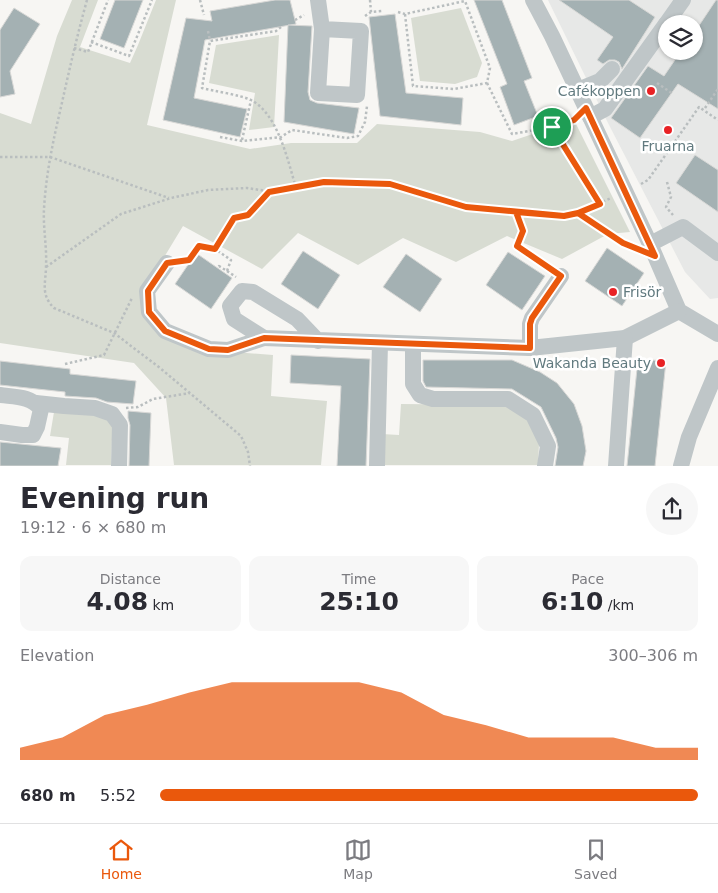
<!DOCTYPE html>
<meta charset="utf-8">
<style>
:root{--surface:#fff;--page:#f7f7f7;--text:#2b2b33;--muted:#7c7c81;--line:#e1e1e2;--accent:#ea580c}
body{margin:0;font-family:"DejaVu Sans",sans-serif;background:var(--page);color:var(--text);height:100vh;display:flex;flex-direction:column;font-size:19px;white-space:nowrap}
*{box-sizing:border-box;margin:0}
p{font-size:16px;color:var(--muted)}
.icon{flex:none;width:28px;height:28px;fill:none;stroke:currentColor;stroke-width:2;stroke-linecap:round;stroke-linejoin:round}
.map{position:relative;height:466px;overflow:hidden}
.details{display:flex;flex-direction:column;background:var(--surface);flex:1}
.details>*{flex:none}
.buttons{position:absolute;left:658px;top:15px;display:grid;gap:10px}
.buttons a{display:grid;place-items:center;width:45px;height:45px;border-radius:50%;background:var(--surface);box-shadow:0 1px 4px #0004;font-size:25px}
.pin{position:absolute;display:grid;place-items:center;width:42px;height:42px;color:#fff;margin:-21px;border:2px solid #fff;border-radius:50%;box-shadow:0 1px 5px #0007}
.round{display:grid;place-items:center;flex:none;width:52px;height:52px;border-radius:26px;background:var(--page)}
.headline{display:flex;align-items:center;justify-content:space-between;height:85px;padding:0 20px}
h1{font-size:28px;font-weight:600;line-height:38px}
.figures{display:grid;grid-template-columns:repeat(3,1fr);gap:8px;height:85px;padding:5px 20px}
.figures div{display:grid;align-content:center;border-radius:12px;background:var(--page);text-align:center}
.figures b{font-size:25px;font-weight:600}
.figures small{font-size:14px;font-weight:400}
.figures p{font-size:14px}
.chart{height:140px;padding:10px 20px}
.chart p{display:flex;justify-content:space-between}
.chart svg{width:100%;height:90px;margin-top:5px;fill:var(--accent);opacity:.7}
ul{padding:0 20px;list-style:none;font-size:16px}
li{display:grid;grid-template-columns:80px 60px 1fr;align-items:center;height:38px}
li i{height:12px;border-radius:6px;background:var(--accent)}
.dock{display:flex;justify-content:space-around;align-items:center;height:70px;border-top:1px solid var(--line);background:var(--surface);font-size:14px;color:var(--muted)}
.dock a{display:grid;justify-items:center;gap:2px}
.dock .selected{color:var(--accent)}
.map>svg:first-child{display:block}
.built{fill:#e7e8e7;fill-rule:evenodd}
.green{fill:#d8dcd2}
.building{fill:#a4b1b3;stroke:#d8d8d6}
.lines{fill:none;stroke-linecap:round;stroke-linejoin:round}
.path{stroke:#b9bebf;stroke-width:2.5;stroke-dasharray:2.5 2.5;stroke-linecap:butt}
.minor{stroke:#bfc6c8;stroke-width:16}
.route-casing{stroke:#fff;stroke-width:10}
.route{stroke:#ea580c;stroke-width:6}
.poi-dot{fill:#e82225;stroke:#fff;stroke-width:2}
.labels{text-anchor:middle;stroke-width:5;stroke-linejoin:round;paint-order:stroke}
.poi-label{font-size:14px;fill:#617a7f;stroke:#fff;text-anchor:end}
</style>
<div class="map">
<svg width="718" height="466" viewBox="0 0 718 466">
<rect width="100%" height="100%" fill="#f7f6f3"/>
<!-- built -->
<path class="built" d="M548,0H718V298L710,299L685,272L608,123ZM666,24H694V51H666Z"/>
<!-- green -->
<g class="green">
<path d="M72,0H98L80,47L130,63L138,45L156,0H176L147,125L250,149L291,143H357L377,124L480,132L512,141L574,120L630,232L608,234L562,259L507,236L456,262L403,238L358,265L298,233L262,269L183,226L140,297L195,349L273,355L271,396L327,401L321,465H174L166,398L134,363L0,343V113L31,124L57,36Z"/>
<path d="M461,8L482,63L477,77L455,84L420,81L411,18Z"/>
<path d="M279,35L274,127L249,130L255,93L209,83L216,45Z"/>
<path d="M401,404L506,405L529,420L539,444L538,465H382V434L399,435Z"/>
<path d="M55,406L113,413L111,465H66L69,438L50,436Z"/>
</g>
<!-- building -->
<g class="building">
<path d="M115,0H143L124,48L100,39Z"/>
<path d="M275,0H290L296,24L205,40L194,98L247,109L240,137L163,120L186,18L212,21L210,11Z"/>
<path d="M474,0H502L532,78L524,81L538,116L514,125L500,87L507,84Z"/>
<path d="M559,0H629L655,17L622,69L619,62L615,60H609L603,64L597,60L613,37Z"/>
<path d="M716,0H718V109L678,84L640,138L611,118L648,66L664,76L681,51H694V33Z"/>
<path d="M14,8L40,24L10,71L15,94L0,97V30Z"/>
<path d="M395,14L406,93L463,98L461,125L380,116L369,17Z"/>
<path d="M288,25L312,26L308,92L310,100L317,103L359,108L354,134L284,122Z"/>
<path d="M695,155L718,170V212L676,183Z"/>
<path d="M607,248L644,273L622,306L585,281Z"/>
<path d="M303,251L340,275L318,309L281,284Z"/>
<path d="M508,252L545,276L522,310L486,285Z"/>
<path d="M196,253L232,278L211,309L175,284Z"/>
<path d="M406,254L442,279L420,312L383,287Z"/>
<path d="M291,355L370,359L366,466H337L341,386L290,383Z"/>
<path d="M638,359L666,361L655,466H627Z"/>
<path d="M423,360H512L540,372L557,383L574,404L582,426L586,451L583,466H555L558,447L556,438L541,407L512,389L426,387L423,381Z"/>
<path d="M0,361L70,369V374L136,381L133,404L107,402L96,398L65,396V392L0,385Z"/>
<path d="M128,411L151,413L149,466H129L130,425L128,418Z"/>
<path d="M0,442L61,448L58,466H0Z"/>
</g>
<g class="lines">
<!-- path -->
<g class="path">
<path d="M87,0C77,36 69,71 61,107C53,141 46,174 44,209C43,228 47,247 46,266C46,283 40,294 54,308L114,333L160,368L241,436L248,452L250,466"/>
<path d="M200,0L204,15"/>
<path d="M370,0L371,12"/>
<path d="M398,12L405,14L465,1L490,68L487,83L454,89L413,86L405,14"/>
<path d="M365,16L371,12L382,11"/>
<path d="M295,20L304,15"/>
<path d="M281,27L276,31L210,41L202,88C213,91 241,95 251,100C278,114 288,161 296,188"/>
<path d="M208,31L210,41"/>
<path d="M91,42L129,56L152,0"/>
<path d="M74,48L88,52L108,0"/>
<path d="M487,83L512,134L552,127L575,119"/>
<path d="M657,83L673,94"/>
<path d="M705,108L718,89"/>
<path d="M552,127L599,204"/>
<path d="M220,137L242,141L281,137L292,130L347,138L358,136L365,122L367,106"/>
<path d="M242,140L251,100"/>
<path d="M0,157H50L169,198"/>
<path d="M667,182L671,197L666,207L673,215"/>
<path d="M641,184L648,180L699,107L718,120"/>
<path d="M516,212L523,231L517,246L548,267"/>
<path d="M578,213L623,243L634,248"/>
<path d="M215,249L234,218L248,215L269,193"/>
<path d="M181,261L189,260L199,246L215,249L231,260L227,271L219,266L218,268"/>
<path d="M46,267L121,214L171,198L208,190L247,188L273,192L325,182L390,184L466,207L564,216L578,213L611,198"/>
<path d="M227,271L236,277"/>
<path d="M65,364L104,355L132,298"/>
<path d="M126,408L138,407L153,399L190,393"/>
</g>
<!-- minor -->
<g class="minor">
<path d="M318,0L322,29L318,93L357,95L361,31L322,29"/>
<path d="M533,0L552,36L650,244L679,311L718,334"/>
<path d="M666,24L683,0"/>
<path d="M578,90L600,81L612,69"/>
<path d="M590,117L605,109L666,24"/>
<path d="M650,244L683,227L718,253"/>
<path d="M167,263L147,291L149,312L165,331L209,349L228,350L264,338"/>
<path d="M318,341L297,319L253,292L242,291L230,306L234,319L264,338L530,348L625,338L679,311"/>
<path d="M413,345V384L420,395L433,399H508L533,415L548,446L545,466"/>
<path d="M530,348V324L532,318L561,276"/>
<path d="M0,395C15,397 31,396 41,409L37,427L33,435H22L0,432"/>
<path d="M36,403L64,406L95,408L112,414L120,425L119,466"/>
<path d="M377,466L380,343"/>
<path d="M616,466L625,338"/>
<path d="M681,466L689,437L718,368"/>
</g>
</g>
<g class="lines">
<!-- route casing -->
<g class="route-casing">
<path id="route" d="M552,127L600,204L578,213L564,216L466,207L390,184L324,182L269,192L248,215L234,218L215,249L199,246L189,260L167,263L148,291L149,312L165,331L209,349L228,350L264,338L530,348V324L532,318L561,276L517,246L523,231L516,212L564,216L578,213L623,243L655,256L586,108L574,120L552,127"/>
</g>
<!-- route -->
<use href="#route" class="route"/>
</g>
<!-- markers -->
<g class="poi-dot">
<circle cx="651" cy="91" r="5"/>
<circle cx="668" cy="130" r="5"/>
<circle cx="613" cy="292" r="5"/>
<circle cx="661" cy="363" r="5"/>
</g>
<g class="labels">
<!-- poi labels -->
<g class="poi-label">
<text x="641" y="96">Cafékoppen</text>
<text x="668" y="151" text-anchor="middle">Fruarna</text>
<text x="623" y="297" text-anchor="start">Frisör</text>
<text x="651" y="368">Wakanda Beauty</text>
</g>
</g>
</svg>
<div class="buttons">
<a><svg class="icon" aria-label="layers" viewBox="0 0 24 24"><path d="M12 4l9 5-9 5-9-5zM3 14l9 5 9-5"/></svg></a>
</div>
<div class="pin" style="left:552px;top:127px;background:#1e9e55"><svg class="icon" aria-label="arrive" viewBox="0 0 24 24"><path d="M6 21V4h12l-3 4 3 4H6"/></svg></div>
</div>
<section class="details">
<div class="headline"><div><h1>Evening run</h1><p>19:12 · 6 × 680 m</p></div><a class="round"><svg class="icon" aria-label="share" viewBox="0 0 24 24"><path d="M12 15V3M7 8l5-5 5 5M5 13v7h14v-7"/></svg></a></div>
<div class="figures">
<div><p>Distance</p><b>4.08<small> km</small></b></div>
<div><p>Time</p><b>25:10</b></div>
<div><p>Pace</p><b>6:10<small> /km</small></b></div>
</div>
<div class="chart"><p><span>Elevation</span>300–306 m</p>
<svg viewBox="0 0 160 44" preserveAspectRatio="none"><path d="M0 44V38L10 33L20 22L30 17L40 11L50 6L60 6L70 6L80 6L90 11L100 22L110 27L120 33L130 33L140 33L150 38L160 38V44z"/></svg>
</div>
<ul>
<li><b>680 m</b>5:52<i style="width:100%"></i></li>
</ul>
</section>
<nav class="dock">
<a class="selected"><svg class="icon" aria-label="home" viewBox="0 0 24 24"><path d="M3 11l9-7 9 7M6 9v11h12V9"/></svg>Home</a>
<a><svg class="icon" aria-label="map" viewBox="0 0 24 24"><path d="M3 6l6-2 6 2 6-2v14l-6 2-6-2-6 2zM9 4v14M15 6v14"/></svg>Map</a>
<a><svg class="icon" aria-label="saved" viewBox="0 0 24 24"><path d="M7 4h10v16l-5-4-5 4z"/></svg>Saved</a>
</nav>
